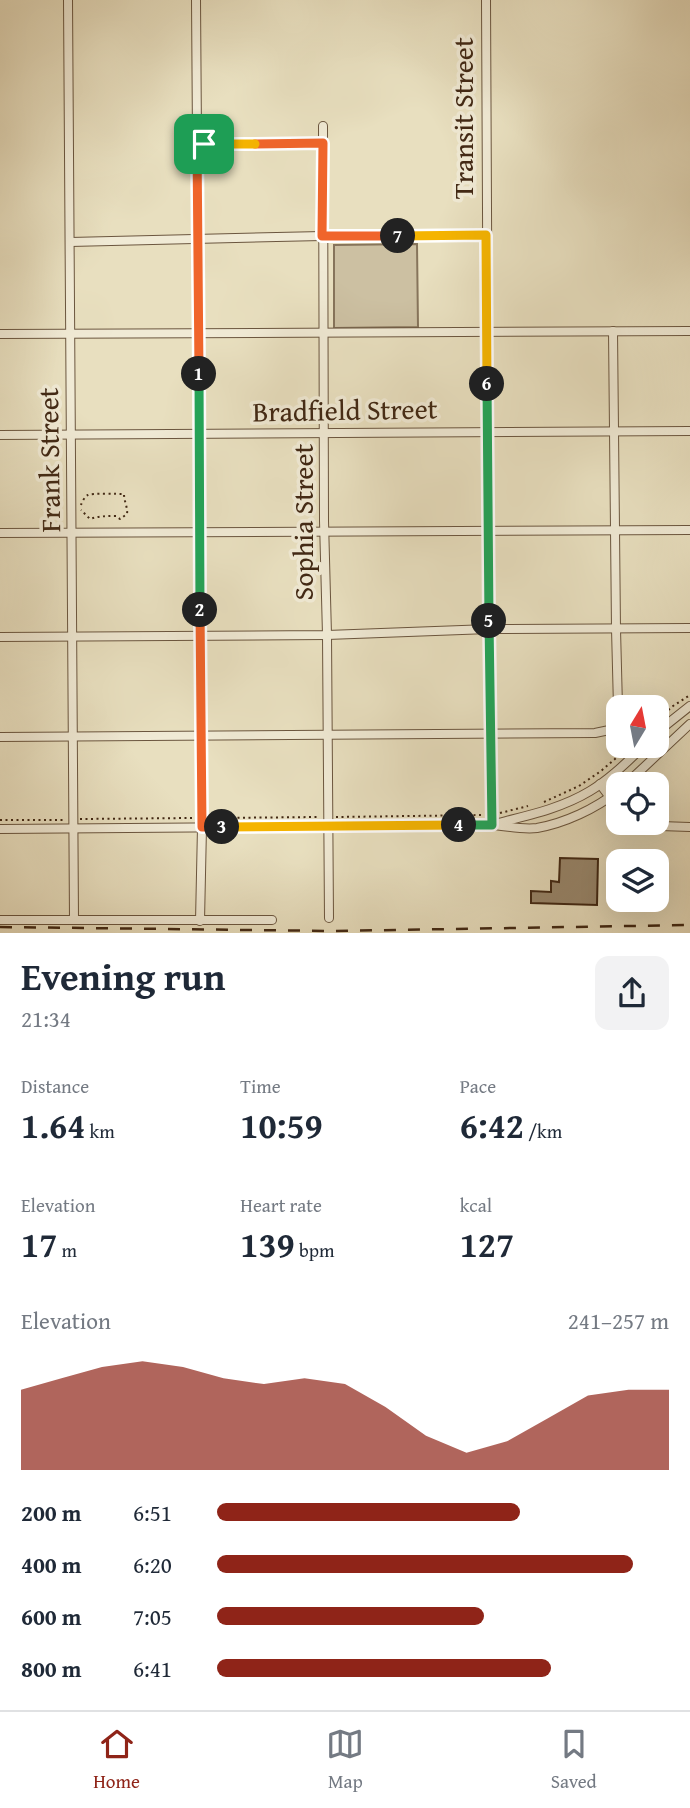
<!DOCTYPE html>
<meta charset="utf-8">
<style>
:root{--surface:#fff;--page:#f2f2f3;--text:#1f2937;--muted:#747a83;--line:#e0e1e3;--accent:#8f2418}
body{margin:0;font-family:"Gentium Book Plus",serif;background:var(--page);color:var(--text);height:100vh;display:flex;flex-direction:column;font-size:26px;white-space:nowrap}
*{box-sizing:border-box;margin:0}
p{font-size:23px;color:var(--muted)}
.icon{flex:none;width:38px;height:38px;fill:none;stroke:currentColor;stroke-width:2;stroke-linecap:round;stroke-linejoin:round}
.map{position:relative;height:933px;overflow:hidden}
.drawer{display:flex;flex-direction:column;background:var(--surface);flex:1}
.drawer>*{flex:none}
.needle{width:46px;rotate:10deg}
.buttons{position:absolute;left:606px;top:695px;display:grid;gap:14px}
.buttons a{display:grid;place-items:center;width:63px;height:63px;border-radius:14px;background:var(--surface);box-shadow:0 7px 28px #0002;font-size:35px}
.pin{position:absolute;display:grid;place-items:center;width:60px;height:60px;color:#fff;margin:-30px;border-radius:14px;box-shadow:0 4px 10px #0006}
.km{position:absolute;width:35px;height:35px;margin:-18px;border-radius:50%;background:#222;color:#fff;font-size:19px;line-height:35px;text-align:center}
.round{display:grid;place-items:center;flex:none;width:74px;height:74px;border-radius:14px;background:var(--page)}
.overview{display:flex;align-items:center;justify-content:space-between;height:119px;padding:0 21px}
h1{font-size:38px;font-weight:600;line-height:52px}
.stats{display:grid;grid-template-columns:repeat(3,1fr);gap:10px;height:119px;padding:7px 21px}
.stats div{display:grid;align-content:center}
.stats b{font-size:35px;font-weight:600}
.stats small{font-size:19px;font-weight:400}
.stats p{font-size:19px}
.chart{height:196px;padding:14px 21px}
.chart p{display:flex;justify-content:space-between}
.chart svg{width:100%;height:126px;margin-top:7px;fill:var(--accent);opacity:.7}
ul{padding:0 21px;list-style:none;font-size:23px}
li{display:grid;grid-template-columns:112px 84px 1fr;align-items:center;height:52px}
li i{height:18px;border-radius:9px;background:var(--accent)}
.tabs{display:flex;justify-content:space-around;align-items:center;height:98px;border-top:2px solid var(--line);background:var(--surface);font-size:19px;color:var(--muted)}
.tabs a{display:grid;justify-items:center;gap:4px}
.tabs .current{color:var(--accent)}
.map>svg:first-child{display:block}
.green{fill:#ccc0a2;stroke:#86745b;stroke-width:2}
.building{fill:#98876d;stroke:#412814;stroke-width:2}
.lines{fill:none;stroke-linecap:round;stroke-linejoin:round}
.minor-casing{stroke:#6b563f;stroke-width:10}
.path{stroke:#412814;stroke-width:2;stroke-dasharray:2 3.5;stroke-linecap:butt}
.minor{stroke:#f0ead5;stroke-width:8}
.rail{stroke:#412814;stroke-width:2.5;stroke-dasharray:12 12;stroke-linecap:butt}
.split-1-casing{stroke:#fff;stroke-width:14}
.split-2-casing{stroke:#fff;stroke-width:14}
.split-3-casing{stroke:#fff;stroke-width:14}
.split-4-casing{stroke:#fff;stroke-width:14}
.split-5-casing{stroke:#fff;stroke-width:14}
.split-6-casing{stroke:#fff;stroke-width:14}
.split-7-casing{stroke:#fff;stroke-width:14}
.split-8-casing{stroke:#fff;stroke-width:14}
.split-9-casing{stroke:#fff;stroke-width:14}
.split-1{stroke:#f0652b;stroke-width:9}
.split-2{stroke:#22a559;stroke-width:9}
.split-3{stroke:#f0652b;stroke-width:9}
.split-4{stroke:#f5b400;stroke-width:9}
.split-5{stroke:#22a559;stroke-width:9}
.split-6{stroke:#22a559;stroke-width:9}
.split-7{stroke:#f5b400;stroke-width:9}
.split-8{stroke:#f0652b;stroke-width:9}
.split-9{stroke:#f5b400;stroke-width:9}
.labels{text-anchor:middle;stroke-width:7;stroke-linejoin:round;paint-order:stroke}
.street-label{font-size:28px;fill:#412814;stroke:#f0ead5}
</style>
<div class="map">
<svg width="690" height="933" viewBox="0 0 690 933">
<rect width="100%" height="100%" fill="#e8dfbf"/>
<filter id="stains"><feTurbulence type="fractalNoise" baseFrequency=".00286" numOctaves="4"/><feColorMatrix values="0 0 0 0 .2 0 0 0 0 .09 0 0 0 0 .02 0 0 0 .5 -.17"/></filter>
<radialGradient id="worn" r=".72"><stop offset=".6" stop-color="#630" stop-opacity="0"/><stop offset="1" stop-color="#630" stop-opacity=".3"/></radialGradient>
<!-- green -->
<path class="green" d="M417,244L418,327L334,328V245Z"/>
<!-- building -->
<path class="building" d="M560,858L598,859L597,905L531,903V891L551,892V881L559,882Z"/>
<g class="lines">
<!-- minor casing -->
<g class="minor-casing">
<g id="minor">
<path d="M68,0L74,919"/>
<path d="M196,0L202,827L200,921"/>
<path d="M486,0L489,629L492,825"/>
<path d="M323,126L324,521L327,635L329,918"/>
<path d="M197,144L323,143"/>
<path d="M70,242L322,236L486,235"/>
<path d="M613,331L616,629L618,707"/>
<path d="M0,334L690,331"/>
<path d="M0,435L690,431"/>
<path d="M0,533L690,530"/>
<path d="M0,637L327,635L489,629L690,628"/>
<path d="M656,733L690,706"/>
<path d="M0,737L595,733L614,729L618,713"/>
<path d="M600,784L618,808"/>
<path d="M626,784L690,724"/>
<path d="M646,822L660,826L690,827"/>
<path d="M498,823C530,815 562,808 590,791C610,779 627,762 644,746"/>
<path d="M0,829L492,825C506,826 523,830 537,828C565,823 595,809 618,791"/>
<path d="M0,920H272"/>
</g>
</g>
<!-- path -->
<g class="path">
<path d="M81,505C82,502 85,496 88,495C91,493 118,494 124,494C124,501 128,508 127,514L120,519L116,516C107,516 99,516 90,519L81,510"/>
<path d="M656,721L673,706L690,695"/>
<path d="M544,802L579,786L601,771L630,746"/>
<path d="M500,813L528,806"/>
<path d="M336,817L484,815"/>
<path d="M210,818L319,817"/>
<path d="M80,819L193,818"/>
<path d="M0,820H64"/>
</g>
<!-- minor -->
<use href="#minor" class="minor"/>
<!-- rail -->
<path class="rail" d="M0,927L333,931L690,925"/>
</g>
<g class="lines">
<!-- split-1 casing -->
<g class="split-1-casing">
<path id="split-1" d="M199,374L197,144H204"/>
</g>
<!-- split-2 casing -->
<g class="split-2-casing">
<path id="split-2" d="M199,374L200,610"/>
</g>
<!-- split-3 casing -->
<g class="split-3-casing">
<path id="split-3" d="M200,610L202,827H222"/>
</g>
<!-- split-4 casing -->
<g class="split-4-casing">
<path id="split-4" d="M222,827L459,825"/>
</g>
<!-- split-5 casing -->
<g class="split-5-casing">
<path id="split-5" d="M459,825H492L489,621"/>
</g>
<!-- split-6 casing -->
<g class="split-6-casing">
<path id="split-6" d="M487,384L489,621"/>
</g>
<!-- split-7 casing -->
<g class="split-7-casing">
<path id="split-7" d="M398,236L486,235L487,384"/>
</g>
<!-- split-8 casing -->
<g class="split-8-casing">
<path id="split-8" d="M255,144L323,143L322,236H398"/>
</g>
<!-- split-9 casing -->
<g class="split-9-casing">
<path id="split-9" d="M204,144H255"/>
</g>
<!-- split-1 -->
<use href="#split-1" class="split-1"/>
<!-- split-2 -->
<use href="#split-2" class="split-2"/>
<!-- split-3 -->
<use href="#split-3" class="split-3"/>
<!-- split-4 -->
<use href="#split-4" class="split-4"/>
<!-- split-5 -->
<use href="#split-5" class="split-5"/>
<!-- split-6 -->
<use href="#split-6" class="split-6"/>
<!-- split-7 -->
<use href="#split-7" class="split-7"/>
<!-- split-8 -->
<use href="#split-8" class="split-8"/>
<!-- split-9 -->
<use href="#split-9" class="split-9"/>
</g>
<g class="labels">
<!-- street labels -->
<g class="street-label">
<text transform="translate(463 118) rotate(-90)" y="10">Transit Street</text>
<text transform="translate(345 410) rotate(-1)" y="10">Bradfield Street</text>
<text transform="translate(49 460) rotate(-91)" y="10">Frank Street</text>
<text transform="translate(303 522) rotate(-90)" y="10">Sophia Street</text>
</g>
</g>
<rect width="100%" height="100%" filter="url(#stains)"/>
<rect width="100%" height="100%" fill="url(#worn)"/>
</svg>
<div class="buttons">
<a><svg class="needle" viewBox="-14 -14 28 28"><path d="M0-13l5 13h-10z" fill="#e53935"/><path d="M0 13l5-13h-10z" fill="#747a83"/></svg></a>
<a><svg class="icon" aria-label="locate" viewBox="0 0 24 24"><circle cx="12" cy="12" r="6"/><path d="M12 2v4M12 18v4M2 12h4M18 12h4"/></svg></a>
<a><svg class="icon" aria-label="layers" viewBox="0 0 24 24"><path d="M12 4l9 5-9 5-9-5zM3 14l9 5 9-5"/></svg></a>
</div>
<div class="pin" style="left:204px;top:144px;background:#1e9e55"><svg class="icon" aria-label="arrive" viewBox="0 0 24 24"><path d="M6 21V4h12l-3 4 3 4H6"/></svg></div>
<b class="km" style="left:199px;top:374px">1</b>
<b class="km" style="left:200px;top:610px">2</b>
<b class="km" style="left:222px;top:827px">3</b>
<b class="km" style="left:459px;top:825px">4</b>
<b class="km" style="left:489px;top:621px">5</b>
<b class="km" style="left:487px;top:384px">6</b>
<b class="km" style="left:398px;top:236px">7</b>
</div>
<section class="drawer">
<div class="overview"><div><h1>Evening run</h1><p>21:34</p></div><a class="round"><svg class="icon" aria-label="share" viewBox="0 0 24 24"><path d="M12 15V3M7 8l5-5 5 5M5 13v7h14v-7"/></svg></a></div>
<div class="stats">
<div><p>Distance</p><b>1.64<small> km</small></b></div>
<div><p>Time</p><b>10:59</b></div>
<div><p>Pace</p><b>6:42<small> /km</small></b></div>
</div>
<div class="stats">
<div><p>Elevation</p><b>17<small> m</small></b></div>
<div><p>Heart rate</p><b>139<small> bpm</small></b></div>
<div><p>kcal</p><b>127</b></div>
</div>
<div class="chart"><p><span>Elevation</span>241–257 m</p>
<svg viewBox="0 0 160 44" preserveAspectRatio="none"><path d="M0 44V16L10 12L20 8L30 6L40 8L50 12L60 14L70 12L80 14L90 22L100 32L110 38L120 34L130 26L140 18L150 16L160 16V44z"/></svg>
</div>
<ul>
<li><b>200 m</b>6:51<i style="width:67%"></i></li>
<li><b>400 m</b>6:20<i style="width:92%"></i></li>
<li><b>600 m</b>7:05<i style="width:59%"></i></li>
<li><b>800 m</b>6:41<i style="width:74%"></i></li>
</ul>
</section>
<nav class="tabs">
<a class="current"><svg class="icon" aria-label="home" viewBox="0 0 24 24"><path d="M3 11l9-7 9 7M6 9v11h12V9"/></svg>Home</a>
<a><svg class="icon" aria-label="map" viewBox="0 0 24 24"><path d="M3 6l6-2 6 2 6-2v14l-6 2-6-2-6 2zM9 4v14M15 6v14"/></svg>Map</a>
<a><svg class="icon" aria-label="saved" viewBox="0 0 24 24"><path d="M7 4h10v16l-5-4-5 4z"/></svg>Saved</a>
</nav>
